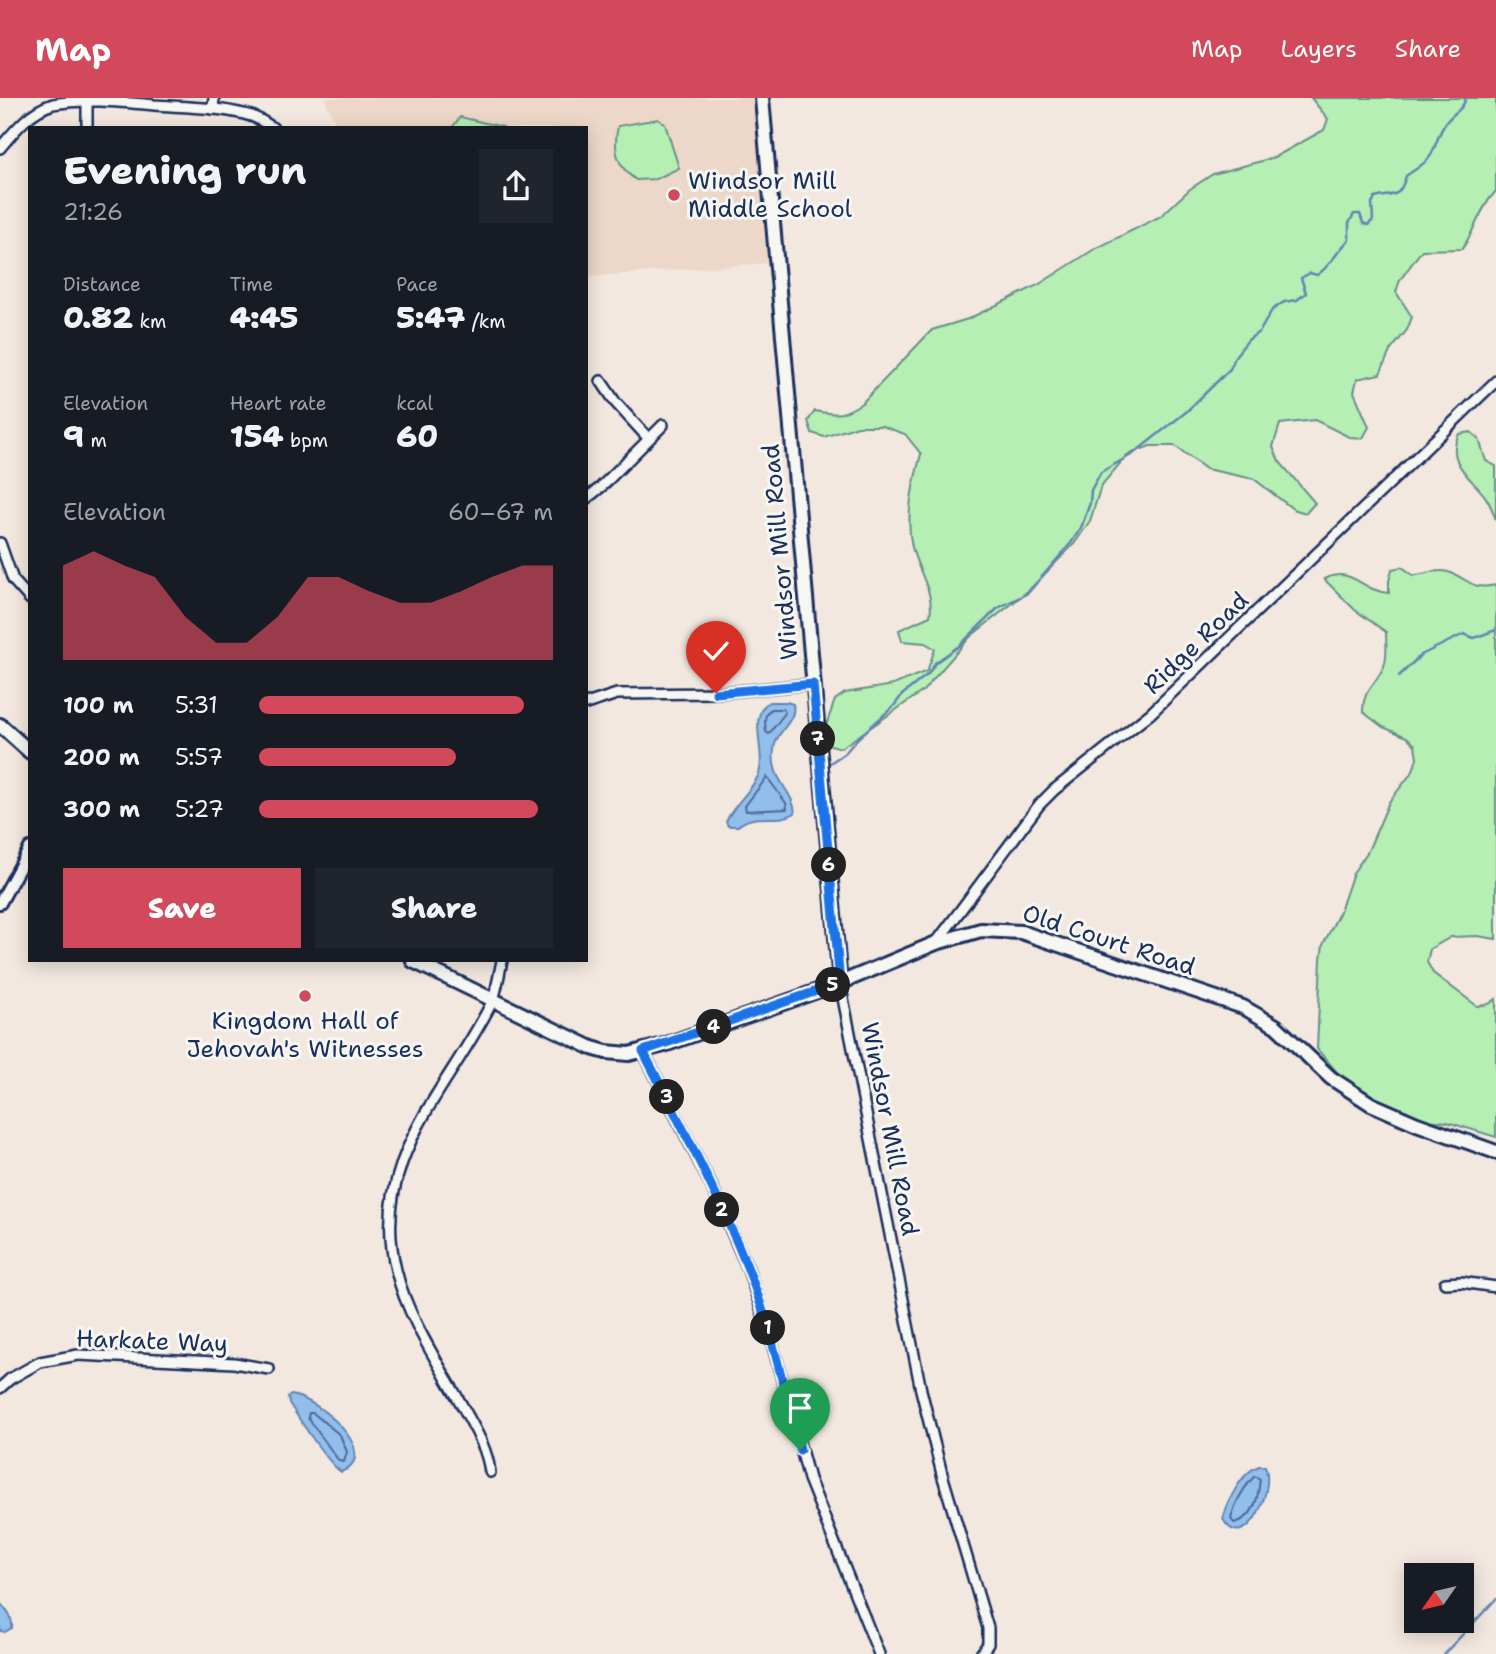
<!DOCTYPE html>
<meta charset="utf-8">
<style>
:root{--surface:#171b24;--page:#20242c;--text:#f1f3f6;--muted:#9ea1a6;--accent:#d1495b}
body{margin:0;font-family:"Shantell Sans",sans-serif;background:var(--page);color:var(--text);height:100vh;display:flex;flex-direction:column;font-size:26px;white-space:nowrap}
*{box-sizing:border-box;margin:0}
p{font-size:23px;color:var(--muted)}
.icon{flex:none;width:38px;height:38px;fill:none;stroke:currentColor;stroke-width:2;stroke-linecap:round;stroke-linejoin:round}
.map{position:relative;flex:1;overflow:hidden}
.sheet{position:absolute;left:28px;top:28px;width:560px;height:836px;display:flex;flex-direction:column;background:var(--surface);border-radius:0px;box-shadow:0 4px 18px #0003}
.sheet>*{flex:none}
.needle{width:46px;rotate:236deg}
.controls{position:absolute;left:1404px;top:1465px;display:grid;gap:14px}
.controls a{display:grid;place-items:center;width:70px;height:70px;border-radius:0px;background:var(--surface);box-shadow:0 4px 18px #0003;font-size:35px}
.pin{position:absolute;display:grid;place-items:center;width:60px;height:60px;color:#fff;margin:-72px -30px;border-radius:50% 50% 50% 0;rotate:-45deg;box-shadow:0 0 7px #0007}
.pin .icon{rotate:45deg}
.km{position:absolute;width:35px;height:35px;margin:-18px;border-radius:50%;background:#222;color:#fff;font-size:19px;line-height:35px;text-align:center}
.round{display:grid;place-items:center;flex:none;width:74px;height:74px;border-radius:0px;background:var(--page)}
.head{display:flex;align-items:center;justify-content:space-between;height:119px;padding:0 35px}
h1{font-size:38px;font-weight:800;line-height:52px}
.stats{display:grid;grid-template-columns:repeat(3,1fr);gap:10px;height:119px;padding:7px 35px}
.stats div{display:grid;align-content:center}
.stats b{font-size:30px;font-weight:800}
.stats small{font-size:19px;font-weight:400}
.stats p{font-size:19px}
.chart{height:196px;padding:14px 35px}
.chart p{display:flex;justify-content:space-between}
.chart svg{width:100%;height:126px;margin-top:7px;fill:var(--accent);opacity:.7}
.action{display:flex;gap:14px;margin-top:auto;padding:14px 35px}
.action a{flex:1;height:80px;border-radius:0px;background:var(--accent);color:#fff;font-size:28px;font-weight:800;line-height:80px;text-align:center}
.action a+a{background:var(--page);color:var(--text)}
ul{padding:0 35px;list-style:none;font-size:23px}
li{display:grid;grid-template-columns:112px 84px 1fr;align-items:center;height:52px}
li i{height:18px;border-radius:9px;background:var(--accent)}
header{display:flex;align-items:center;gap:42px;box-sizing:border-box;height:98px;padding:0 35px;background:var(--accent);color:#fff}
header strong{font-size:33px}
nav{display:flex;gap:38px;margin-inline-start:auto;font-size:24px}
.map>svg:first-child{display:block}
.built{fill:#edd7c8}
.green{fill:#b5efb4;stroke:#688f89;stroke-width:2}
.water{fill:#92beeb;stroke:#6285b3;stroke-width:2}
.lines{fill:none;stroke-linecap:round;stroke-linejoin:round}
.shore{stroke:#4b6896;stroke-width:2}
.stream{stroke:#6285b3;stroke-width:2.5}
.minor-casing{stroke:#1b2f5e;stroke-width:14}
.tertiary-casing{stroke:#1b2f5e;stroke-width:16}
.secondary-casing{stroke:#1b2f5e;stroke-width:18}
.minor{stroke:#f6f6f2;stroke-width:9}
.tertiary{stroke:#f6f6f2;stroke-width:10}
.secondary{stroke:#f6f6f2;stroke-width:12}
.route-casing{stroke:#fff;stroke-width:14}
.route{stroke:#1a73e8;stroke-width:9}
.poi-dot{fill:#d1495b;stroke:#f6f6f2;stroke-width:2.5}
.labels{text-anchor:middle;stroke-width:6;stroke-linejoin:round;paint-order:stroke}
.poi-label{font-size:24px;fill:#1b2f5e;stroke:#f6f6f2;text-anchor:start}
.street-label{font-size:24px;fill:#1b2f5e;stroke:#f6f6f2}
</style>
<header>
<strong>Map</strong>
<nav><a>Map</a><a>Layers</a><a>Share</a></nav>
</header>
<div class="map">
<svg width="1496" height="1556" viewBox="0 0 1496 1556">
<rect width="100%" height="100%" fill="#f2e8df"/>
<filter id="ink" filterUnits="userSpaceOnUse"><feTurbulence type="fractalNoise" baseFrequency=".0143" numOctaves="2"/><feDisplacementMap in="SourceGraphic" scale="14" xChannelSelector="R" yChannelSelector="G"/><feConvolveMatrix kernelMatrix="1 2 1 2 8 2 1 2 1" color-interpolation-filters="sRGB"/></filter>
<g filter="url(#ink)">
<!-- built -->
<path class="built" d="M324,0H754L767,165L598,178L586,177V30H338Z"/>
<!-- green -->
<g class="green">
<path d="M1311,0H1496V93C1480,110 1475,132 1462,151L1422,152L1400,182L1396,194L1412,219L1407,232L1390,253L1380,276L1357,281L1354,294L1369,329L1363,340L1349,339L1315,322L1280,326L1273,349L1279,363L1315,405L1306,415L1293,411L1254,381L1206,371L1175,348H1150L1127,357L1101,388L1090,423L1074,446L1029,492L970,539L923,593L841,650L830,647L823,636L835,602L845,595L893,587L927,573L935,551L925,545L902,543L899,532L930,518C935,494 917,472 912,449C905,418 913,386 921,356L905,336L882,328H858L824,339L812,335L808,323L815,313C839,317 841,318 862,305L932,232L968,221L1038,187L1093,152L1161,118L1190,91L1213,76L1273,60L1324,32L1328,21Z"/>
<path d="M460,19L503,29V30H452Z"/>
<path d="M658,21L665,26L679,70L656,81L636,82C616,68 613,51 618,28Z"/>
<path d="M1471,334L1479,341L1486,363L1496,368V422C1493,414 1490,404 1484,397C1469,378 1445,363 1459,336Z"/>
<path d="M1402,469L1413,477C1424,477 1437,470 1448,474C1469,480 1470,493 1496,487V841L1478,838L1451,839L1430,851L1427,864L1433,875L1477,908L1489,906L1496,901V1039L1447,1024L1407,1020L1352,988L1342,980L1317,951L1321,861L1323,847L1340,813L1353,775L1368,753L1389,704L1413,673L1417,660L1415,647L1407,639L1383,629L1363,614C1362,592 1376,587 1384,568C1388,557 1386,546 1386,534L1355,512L1324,481C1353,467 1360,493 1389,495V483L1392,471Z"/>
</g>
<!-- water -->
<g class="water">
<path d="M769,604H787L793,606C797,622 779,631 775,646C767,682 793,689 795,715C778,726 755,713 738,728H728L726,724C733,707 750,695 758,678C768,656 746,618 769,604Z"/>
<path d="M291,1297C315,1299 385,1355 341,1374C327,1364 299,1321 289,1305L288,1299Z"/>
<path d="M1259,1368H1265C1276,1393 1244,1459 1223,1421C1228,1403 1241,1374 1259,1368Z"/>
<path d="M0,1505C7,1513 13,1519 12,1530L5,1534L0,1533Z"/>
</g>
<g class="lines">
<!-- shore -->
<g class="shore">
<path d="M772,611H783L785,615L769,636L766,634C765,625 763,615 772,611Z"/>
<path d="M767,679L786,705L787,711L746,713L745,708Z"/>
<path d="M309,1315H313L340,1337L347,1354L344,1364L339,1363L308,1320Z"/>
<path d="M1255,1378L1260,1381C1258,1400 1255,1420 1234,1425L1231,1421C1234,1407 1244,1388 1255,1378Z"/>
</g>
<!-- stream -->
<g class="stream">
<path d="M1399,578L1421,557L1464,536L1474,540L1496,532"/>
<path d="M827,667L845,655L858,640L894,608L902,597L929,575L935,565L959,548L998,510L1028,495L1071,445L1081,430L1090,405L1091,392L1101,374L1133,356L1186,314L1230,271L1236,257L1248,242L1260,233L1272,212L1284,204L1297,202L1306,195L1301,180L1310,175L1317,177C1330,169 1337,153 1349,142V125L1354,116H1360L1363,125L1368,127L1373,122L1372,105L1375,100C1395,95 1399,101 1406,78C1414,72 1426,66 1431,57C1436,48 1438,36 1445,26C1451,15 1463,13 1466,0"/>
<path d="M1444,1556L1496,1501"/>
</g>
<!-- minor casing -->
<g class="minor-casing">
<g id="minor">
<path d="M213,11L214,0"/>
<path d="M87,30V0"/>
<path d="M0,50C15,32 30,13 53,6C84,0 122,4 154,7C184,9 215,9 244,16C255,18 264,24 273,30"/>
<path d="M601,283L616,305L649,341"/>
<path d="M586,401L601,389L663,327"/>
<path d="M0,445L13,482L30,501"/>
<path d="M586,606L617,596L716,595L812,586"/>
<path d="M936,845L1039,707L1054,692L1151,615L1496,283"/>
<path d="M840,885L921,1292L942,1376L988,1530V1546L981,1556"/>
<path d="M643,953L712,1089L748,1171L770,1237L809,1381L879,1556"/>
<path d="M1445,1185L1461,1184L1496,1189"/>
<path d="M0,1290L10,1281L40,1264L78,1257L234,1265L269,1271"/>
<path d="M490,1374C487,1350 475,1331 464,1311C440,1268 407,1219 396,1172C369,1062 447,994 492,904C497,892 499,876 502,863"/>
</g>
</g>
<!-- tertiary casing -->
<g class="tertiary-casing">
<path id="tertiary" d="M0,805L30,750"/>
</g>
<!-- secondary casing -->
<g class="secondary-casing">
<g id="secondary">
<path d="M762,0L840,885"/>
<path d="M0,627L30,654"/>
<path d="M413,863L592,950L606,954L629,956L664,947L840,885L936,845L981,832L1021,834L1243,909L1276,928L1331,980L1371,1006L1417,1026L1496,1054"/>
</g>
</g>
<!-- minor -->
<use href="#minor" class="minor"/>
<!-- tertiary -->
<use href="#tertiary" class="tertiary"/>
<!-- secondary -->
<use href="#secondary" class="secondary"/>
</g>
</g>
<g class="lines" filter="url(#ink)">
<!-- route casing -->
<g class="route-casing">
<path id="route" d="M716,595L813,586L840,885L643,953C680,1025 718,1096 748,1171C771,1229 784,1291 800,1352"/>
</g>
<!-- route -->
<use href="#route" class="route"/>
</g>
<!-- markers -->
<g class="poi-dot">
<circle cx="674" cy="97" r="7"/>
<circle cx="305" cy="898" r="7"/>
</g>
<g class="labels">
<!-- poi labels -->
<g class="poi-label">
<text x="688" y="91">Windsor Mill<tspan x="688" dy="28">Middle School</tspan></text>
<text x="305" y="931" text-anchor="middle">Kingdom Hall of<tspan x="305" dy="28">Jehovah's Witnesses</tspan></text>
</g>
<!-- street labels -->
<g class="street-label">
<text transform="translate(780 454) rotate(-95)" y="8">Windsor Mill Road</text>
<text transform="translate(1196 545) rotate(-44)" y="8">Ridge Road</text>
<text transform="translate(1109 842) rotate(18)" y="8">Old Court Road</text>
<text transform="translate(890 1031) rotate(79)" y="8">Windsor Mill Road</text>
<text transform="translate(152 1243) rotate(2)" y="8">Harkate Way</text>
</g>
</g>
</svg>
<div class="controls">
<a><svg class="needle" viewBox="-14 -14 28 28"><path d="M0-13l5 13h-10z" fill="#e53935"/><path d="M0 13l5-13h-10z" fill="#9ea1a6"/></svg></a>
</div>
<div class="pin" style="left:800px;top:1352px;background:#1e9e55"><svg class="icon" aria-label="arrive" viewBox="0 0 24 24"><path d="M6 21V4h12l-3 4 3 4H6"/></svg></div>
<div class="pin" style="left:716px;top:595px;background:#d93025"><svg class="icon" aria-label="check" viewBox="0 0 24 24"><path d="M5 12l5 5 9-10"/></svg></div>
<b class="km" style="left:768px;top:1230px">1</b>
<b class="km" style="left:722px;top:1112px">2</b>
<b class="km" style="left:667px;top:999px">3</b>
<b class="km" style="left:714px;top:929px">4</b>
<b class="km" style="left:833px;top:887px">5</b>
<b class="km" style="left:829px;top:767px">6</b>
<b class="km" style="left:818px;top:641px">7</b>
<section class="sheet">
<div class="head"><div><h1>Evening run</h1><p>21:26</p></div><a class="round"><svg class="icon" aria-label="share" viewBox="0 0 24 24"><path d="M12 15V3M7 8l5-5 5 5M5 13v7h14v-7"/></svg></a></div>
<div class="stats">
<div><p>Distance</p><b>0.82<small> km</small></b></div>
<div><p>Time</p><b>4:45</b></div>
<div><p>Pace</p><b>5:47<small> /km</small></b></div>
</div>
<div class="stats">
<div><p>Elevation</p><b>9<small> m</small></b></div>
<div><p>Heart rate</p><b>154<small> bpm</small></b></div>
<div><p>kcal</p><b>60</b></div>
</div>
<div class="chart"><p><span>Elevation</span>60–67 m</p>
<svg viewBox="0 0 160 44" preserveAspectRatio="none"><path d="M0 44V11L10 6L20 11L30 15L40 29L50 38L60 38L70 29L80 15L90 15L100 20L110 24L120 24L130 20L140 15L150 11L160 11V44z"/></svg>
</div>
<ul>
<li><b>100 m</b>5:31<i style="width:90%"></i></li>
<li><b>200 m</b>5:57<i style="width:67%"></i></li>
<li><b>300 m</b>5:27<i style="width:95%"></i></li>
</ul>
<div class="action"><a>Save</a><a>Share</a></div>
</section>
</div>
